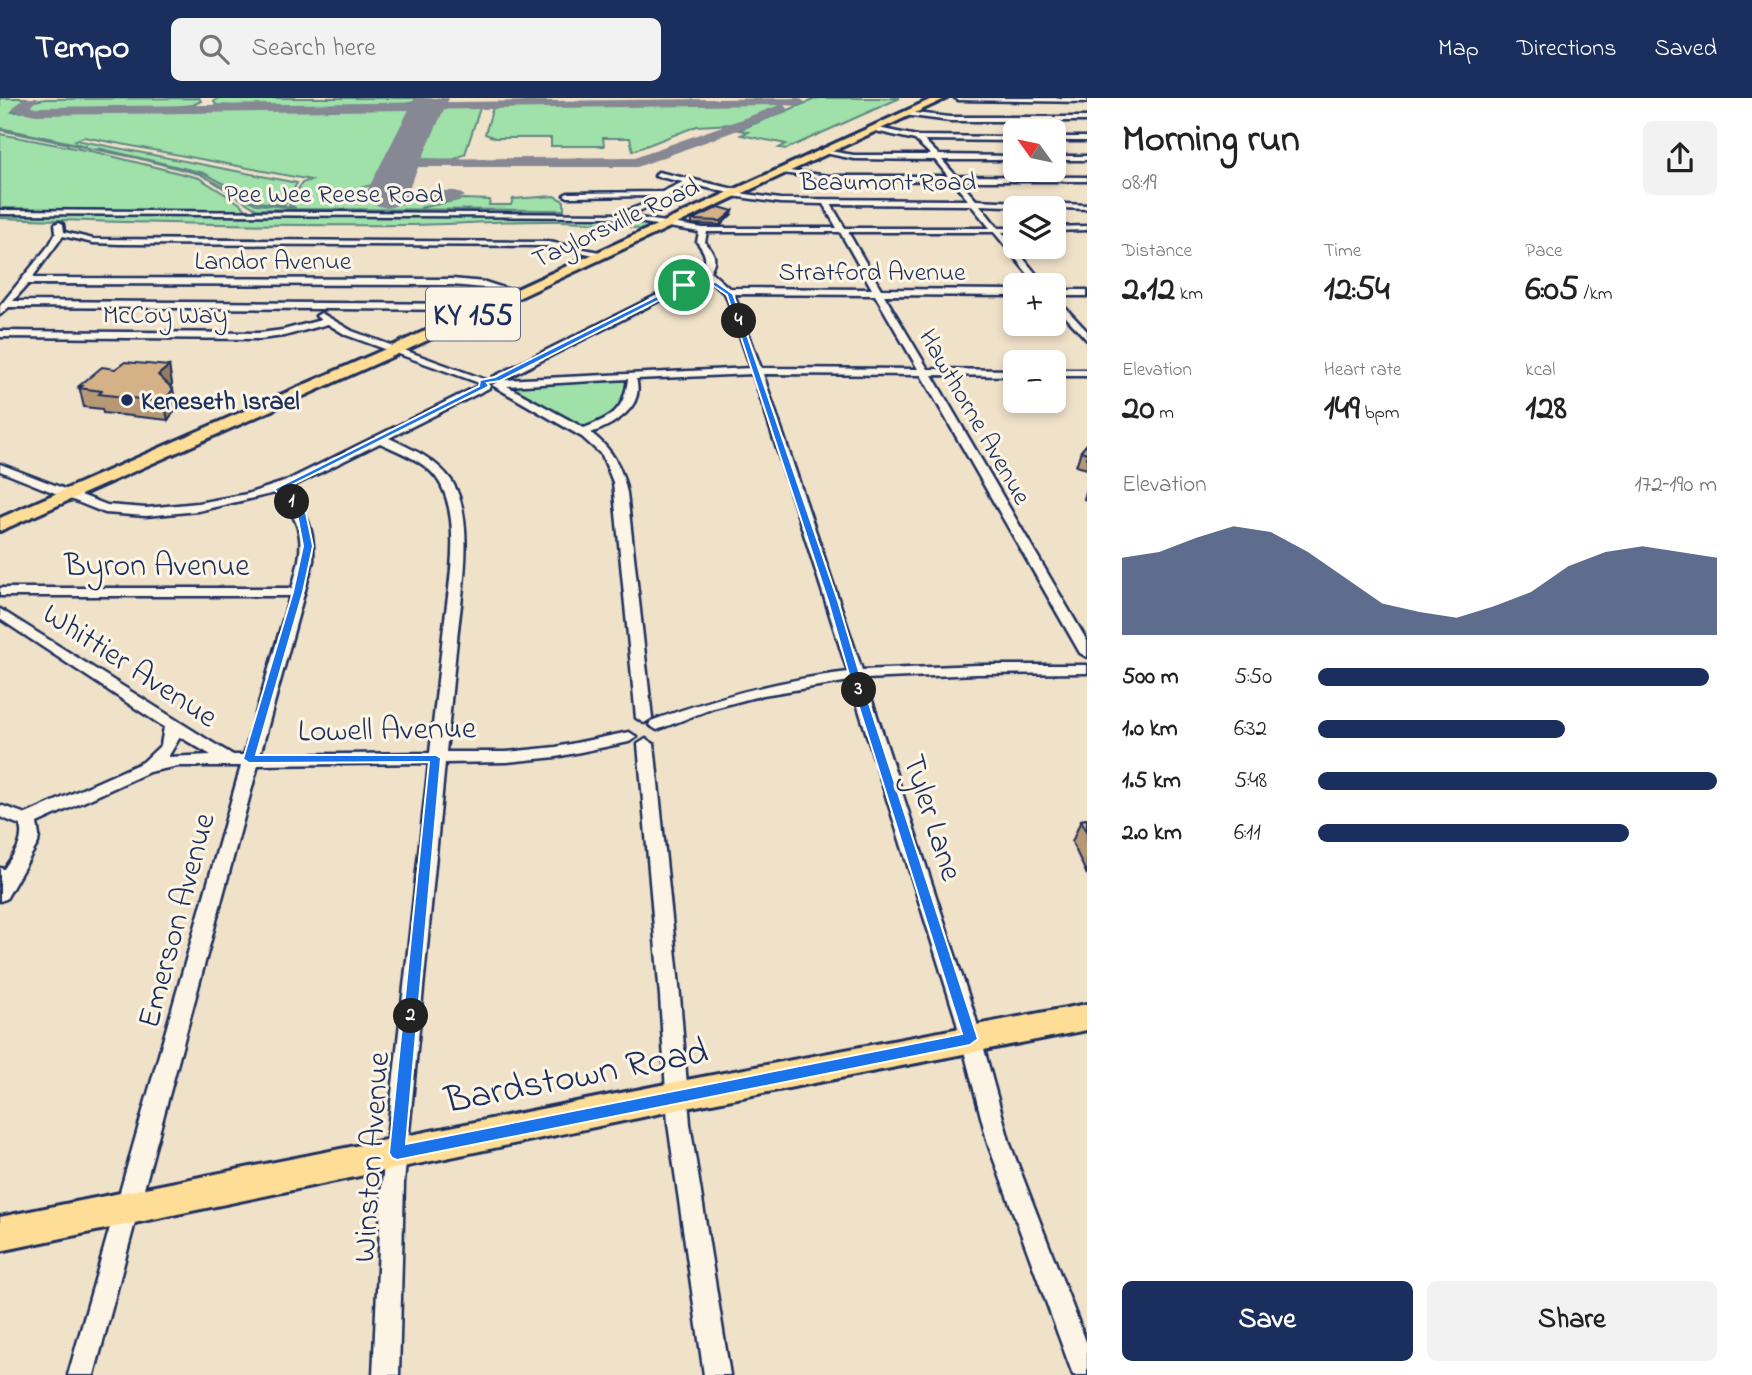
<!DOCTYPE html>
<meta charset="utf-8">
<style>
:root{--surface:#fff;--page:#f2f2f2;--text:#222;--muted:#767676;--accent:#1b2f5e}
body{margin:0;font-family:"Indie Flower",sans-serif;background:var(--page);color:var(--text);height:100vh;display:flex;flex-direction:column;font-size:26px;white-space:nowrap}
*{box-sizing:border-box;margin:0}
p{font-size:23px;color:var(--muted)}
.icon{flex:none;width:38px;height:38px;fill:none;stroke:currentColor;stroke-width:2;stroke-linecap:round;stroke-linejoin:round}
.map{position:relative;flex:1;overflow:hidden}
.side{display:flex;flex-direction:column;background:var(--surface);width:665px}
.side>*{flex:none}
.needle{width:46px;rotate:303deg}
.controls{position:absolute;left:1003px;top:21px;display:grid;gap:14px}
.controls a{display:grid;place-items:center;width:63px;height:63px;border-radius:10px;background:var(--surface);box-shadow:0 4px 10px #0003;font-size:35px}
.pin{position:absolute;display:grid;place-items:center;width:60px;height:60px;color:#fff;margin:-30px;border:4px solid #fff;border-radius:50%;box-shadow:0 2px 7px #0007}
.km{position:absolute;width:35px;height:35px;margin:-18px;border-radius:50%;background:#222;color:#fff;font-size:19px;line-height:35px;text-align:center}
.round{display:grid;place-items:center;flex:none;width:74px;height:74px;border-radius:10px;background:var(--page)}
.headline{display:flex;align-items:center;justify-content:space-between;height:119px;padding:0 35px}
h1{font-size:38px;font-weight:800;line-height:52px}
.stats{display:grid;grid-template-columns:repeat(3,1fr);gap:10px;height:119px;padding:7px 35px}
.stats div{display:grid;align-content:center}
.stats b{font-size:35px;font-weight:800}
.stats small{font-size:19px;font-weight:400}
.stats p{font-size:19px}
.chart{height:196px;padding:14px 35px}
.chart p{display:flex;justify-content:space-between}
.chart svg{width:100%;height:126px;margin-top:7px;fill:var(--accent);opacity:.7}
.primary-button{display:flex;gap:14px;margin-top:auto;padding:14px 35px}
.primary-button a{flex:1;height:80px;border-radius:10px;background:var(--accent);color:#fff;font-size:28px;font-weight:800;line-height:80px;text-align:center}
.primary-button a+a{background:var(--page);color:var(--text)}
ul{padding:0 35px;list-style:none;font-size:23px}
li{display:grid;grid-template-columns:112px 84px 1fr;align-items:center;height:52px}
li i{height:18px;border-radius:9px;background:var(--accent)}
header{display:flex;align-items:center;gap:42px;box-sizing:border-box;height:98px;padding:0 35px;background:var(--accent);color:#fff}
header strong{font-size:33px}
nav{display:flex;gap:38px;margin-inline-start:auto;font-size:24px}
.search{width:490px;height:63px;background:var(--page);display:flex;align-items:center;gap:18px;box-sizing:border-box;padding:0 24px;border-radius:10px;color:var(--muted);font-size:26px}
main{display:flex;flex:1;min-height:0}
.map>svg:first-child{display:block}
.green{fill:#a0e0a9;stroke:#5e8884;stroke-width:2;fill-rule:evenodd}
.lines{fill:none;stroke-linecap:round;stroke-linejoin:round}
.taxiway{fill:#868894;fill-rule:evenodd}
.runway{fill:#868894;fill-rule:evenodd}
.minor-casing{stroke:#1b2f5e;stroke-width:5}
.primary-casing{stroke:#1b2f5e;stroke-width:6}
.minor{fill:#fcf5e5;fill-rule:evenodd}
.primary{fill:#fedd96;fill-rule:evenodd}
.wall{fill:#b79874;stroke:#1b2f5e;stroke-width:2}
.shaded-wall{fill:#957c5e;stroke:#1b2f5e;stroke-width:2}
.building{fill:#d5b187;stroke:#1b2f5e;stroke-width:2}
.route{fill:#1a73e8;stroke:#fff;stroke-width:2;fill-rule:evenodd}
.poi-dot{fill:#1b2f5e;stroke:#fcf5e5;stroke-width:2.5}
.labels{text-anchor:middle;stroke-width:6;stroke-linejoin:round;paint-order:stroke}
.far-street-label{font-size:26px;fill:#1b2f5e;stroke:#fcf5e5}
.far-poi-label{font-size:26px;font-weight:bold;fill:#1b2f5e;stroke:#fcf5e5;text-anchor:start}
.shield{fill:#fcf5e5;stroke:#5e6a86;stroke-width:2}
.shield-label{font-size:30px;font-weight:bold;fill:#1b2f5e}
.street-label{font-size:32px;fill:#1b2f5e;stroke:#fcf5e5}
.near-street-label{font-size:38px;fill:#1b2f5e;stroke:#fcf5e5}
</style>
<header>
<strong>Tempo</strong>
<div class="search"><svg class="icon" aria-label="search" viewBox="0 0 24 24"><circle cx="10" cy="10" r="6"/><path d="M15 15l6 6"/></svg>Search here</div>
<nav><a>Map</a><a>Directions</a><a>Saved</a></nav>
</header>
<main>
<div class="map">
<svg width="1087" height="1277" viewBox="0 0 1087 1277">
<rect width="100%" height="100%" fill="#f0e1c9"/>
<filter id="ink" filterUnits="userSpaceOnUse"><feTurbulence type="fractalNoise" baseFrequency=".0143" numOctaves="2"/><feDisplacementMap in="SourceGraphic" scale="14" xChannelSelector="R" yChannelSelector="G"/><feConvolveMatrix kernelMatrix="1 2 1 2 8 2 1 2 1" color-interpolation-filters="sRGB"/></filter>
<g filter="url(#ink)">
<!-- green -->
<g class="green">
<path d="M0,0H26L12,14L410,9L415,13L380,85L356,91L352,98L383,102L406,99L454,100L420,110L463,101L490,102L489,107H511L513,101L554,98L564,103V112L256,111L203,77L137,60L0,32L87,48L0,30ZM84,39L311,82L302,85L289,107L296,110L256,106L196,74L98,50L204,75L257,104L285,107L297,85L76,42Z"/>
<path d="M199,0L201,3L193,7L173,9L39,12L27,9L34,3L46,1Z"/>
<path d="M219,0H422L419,3L405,6L233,8L216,7L214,3Z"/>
<path d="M818,0H900L786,51L779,50L786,46L741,37L748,34L739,32Z"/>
<path d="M763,3L783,7L733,26L697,28L633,53L630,40H603L604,48H551V40H495L485,36L493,9L500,7Z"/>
<path d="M449,8L480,10L465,56L453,62L419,61L414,57L434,13Z"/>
<path d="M0,36L95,54L199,80L239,105L252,117L570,118L626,119L653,126L644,132C572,116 480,126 405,127C270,128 135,125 0,120Z"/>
<path d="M615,279L629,285L622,308L605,322L583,330L506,288Z"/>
</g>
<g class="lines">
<!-- taxiway -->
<g class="taxiway">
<path d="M23,0H38L31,8L36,9L799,0L805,4L798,8L783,7L789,11L787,14L637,69H403L395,64L397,61L635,59L781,7L36,17L15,13L13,10Z"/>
<path d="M387,92L456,93L465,98L456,103L381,101L378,97L381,93Z"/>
</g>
<!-- runway -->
<path class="runway" d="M415,0H449L402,106L387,110L372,106L365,97Z"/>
<!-- minor casing -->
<g class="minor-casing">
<g id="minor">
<path d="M955,0H1087V4L958,2Z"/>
<path d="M906,14L950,19H1087V23H950L904,17Z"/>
<path d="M873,29L917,38L1015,39V43L924,42L939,57L1015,58V62H942L956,78L1087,79V83H959L976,102L1087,107V111L980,107L998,130H1015V134H1002L1045,187H1037L994,134H848L881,191L1015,192V198L884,197L928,271L1015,272V278L932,277L1087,543V559L1080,555L921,277L763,276L862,572L977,567H1087V575L977,576L865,581L975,918L1010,1046L1087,1246V1277H1073L988,1046L955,918L850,583L763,597L714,610L657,632L649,627L651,623C716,599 779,582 848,574L753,276L636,281C645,309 614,327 591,335C612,351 622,369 627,395L652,620L644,625L636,620L613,384L602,357L582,339L492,287L497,284L492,281L493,279L699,176C708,162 707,157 697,144L699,134L607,119L0,116V112L618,116L642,107L655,98L568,99L564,97L568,95L662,94L683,84L655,78L658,74L739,92V95L780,101L968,102L952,83L829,82L777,74L781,72L829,78H948L935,62L854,61L820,54L823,52L854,57H931L915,42L871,32ZM691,86L729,95L732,98L780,105L823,106L837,130H703L627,118C650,110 669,96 691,86ZM831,106L971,107L990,130H845ZM707,134H840L872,191L729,190L710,173C718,160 714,155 705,144ZM706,179L726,197L751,270L503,282ZM734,196L875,197L918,271L761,270ZM628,281C624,312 613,319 584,330L507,288Z"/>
<rect x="1054" y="39" width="33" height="4"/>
<rect x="1054" y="58" width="33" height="4"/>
<path d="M59,124L63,126L64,134L93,141L549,144L609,156L605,159L549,148L120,146L93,145L63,138L32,180L452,181L485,184L522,196L517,199L484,190L452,187L28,186L13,203L489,206L494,209L489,212L9,209L0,217V208L50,146L56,135L55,126Z"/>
<path d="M1087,128V132L1054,133V129Z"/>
<rect x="1054" y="192" width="33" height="6"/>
<path d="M1054,198L1087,233V242L1054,206Z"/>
<path d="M321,215L352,233L489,283L487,285L490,288L489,290L389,340C412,351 436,361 451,382C477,421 461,498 457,542C453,579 450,617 446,654H507L556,649L629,634L637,639L629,644L556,659L507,664L445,665L404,1085L399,1277H373L382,1085L429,665L258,667L94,1277H68L241,668H178L149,674L37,725L39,738L38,745L6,801L0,803V770L4,771C13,757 25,745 20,727L0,719V707L26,716L143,664L161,647L164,629L0,521V511L213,645L233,657H244L290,498H0V490H292C304,449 307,427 275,395L198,413L146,418L105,415L0,373V366L107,407L146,410L198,405L247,396L284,384L482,286L346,237L328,226L284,238L260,241L0,239V233L260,235L283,232L321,222L316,218ZM380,345C402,355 430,365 441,387C462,427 448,493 443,537C439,576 434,615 430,655L260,657L313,463C315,432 307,413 285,392ZM180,639L211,657L168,659Z"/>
<rect x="1054" y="272" width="33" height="6"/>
<path d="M646,641L654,646L680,898L690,1026L730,1277H704L668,1026L660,898L638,646Z"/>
</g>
</g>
<!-- primary casing -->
<g class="primary-casing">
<g id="primary">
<path d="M934,0H947L400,255L0,433V420L390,249Z"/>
<path d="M1087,906V932L676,1012L0,1153V1119L676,984Z"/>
</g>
</g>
<!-- minor -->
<use href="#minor" class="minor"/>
<!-- primary -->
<use href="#primary" class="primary"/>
</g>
<!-- wall -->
<g class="wall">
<path d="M733,113L732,116L721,127L692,126V122Z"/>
<path d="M169,268L172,286L170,288L177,309L168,322L103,315L102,311L84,309L79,288Z"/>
<path d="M1087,346V371L1076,368L1081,353Z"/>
<path d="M1087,390V402L1084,401Z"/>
<path d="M1087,721V777L1072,744L1081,722Z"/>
</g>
<!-- shaded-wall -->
<g class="shaded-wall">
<path d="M733,113L732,116L721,127V123Z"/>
<path d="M169,268L172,286L162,296L158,277Z"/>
<path d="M173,291L177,309L168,322L164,304Z"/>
</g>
<!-- building -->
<g class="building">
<path d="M719,109L733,113L721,123L692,122Z"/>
<path d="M125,264L169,268L158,277L173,291L164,304L99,296L102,293L79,290L82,288H79L102,269L115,271Z"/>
<path d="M1087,346V355L1081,353Z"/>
<path d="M1087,721V735L1081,722Z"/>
</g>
</g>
<!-- route -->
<path class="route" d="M716,184L733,196L838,503L863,587L978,941L970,947L397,1062L392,1060L389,1055L429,664L249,665L243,661L293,494L303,448L297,416L274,391L479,288L480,282L495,279L681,186ZM714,188L727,197L828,503L852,587L962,936L406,1046L441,660L436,657H256L303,494L313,448L306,415L284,391L484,291L489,288L487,285L500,283L685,189Z"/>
<!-- markers -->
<circle class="poi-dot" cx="127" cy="302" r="7"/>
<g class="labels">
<!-- far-street labels -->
<g class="far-street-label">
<text x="888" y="92">Beaumont Road</text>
<text x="334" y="104">Pee Wee Reese Road</text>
<text transform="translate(615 124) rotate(-25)" y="9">Taylorsville Road</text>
<text x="273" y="171">Landor Avenue</text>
<text x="872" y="182">Stratford Avenue</text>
<text x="165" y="225">McCoy Way</text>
<text transform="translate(976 318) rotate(60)" y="9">Hawthorne Avenue</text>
</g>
<!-- far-poi labels -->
<g class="far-poi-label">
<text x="141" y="311">Keneseth Israel</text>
</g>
<!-- shield labels -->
<rect class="shield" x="426" y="189.5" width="94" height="53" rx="5"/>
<g class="shield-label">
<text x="473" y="226">KY 155</text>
</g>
<!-- street labels -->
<g class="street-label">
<text x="157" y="477">Byron Avenue</text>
<text transform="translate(131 566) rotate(33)" y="11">Whittier Avenue</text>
<text transform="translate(387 630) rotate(-1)" y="11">Lowell Avenue</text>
<text transform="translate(934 719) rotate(72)" y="11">Tyler Lane</text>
<text transform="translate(175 822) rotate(-75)" y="11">Emerson Avenue</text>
<text transform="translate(370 1059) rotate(-86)" y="11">Winston Avenue</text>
</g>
<!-- near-street labels -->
<g class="near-street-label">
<text transform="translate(576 976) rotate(-11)" y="13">Bardstown Road</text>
</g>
</g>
</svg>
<div class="controls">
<a><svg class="needle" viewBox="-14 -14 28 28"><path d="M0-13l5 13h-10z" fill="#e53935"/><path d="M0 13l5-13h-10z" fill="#767676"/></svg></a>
<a><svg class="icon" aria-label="layers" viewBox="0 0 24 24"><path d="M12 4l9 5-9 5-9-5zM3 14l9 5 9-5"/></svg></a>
<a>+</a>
<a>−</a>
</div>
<div class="pin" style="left:684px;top:187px;background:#1e9e55"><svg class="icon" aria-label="arrive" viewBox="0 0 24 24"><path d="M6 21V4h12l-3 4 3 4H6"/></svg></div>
<b class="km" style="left:292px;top:404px">1</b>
<b class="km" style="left:411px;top:918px">2</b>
<b class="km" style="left:859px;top:592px">3</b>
<b class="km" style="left:739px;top:223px">4</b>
</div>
<section class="side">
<div class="headline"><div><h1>Morning run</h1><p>08:19</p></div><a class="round"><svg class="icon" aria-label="share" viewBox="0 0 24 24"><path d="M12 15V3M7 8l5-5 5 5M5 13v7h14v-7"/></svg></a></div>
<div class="stats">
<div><p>Distance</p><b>2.12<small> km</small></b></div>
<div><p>Time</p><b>12:54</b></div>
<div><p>Pace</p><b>6:05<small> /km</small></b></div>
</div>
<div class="stats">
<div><p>Elevation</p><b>20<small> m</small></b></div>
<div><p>Heart rate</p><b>149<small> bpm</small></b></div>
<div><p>kcal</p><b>128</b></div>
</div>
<div class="chart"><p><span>Elevation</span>172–190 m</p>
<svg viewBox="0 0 160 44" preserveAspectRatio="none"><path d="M0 44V17L10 15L20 10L30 6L40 8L50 15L60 24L70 33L80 36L90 38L100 34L110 29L120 20L130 15L140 13L150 15L160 17V44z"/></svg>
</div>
<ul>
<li><b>500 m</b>5:50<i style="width:98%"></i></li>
<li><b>1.0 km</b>6:32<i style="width:62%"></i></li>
<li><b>1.5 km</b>5:48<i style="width:100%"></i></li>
<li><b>2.0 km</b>6:11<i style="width:78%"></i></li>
</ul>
<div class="primary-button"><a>Save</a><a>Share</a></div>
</section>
</main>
